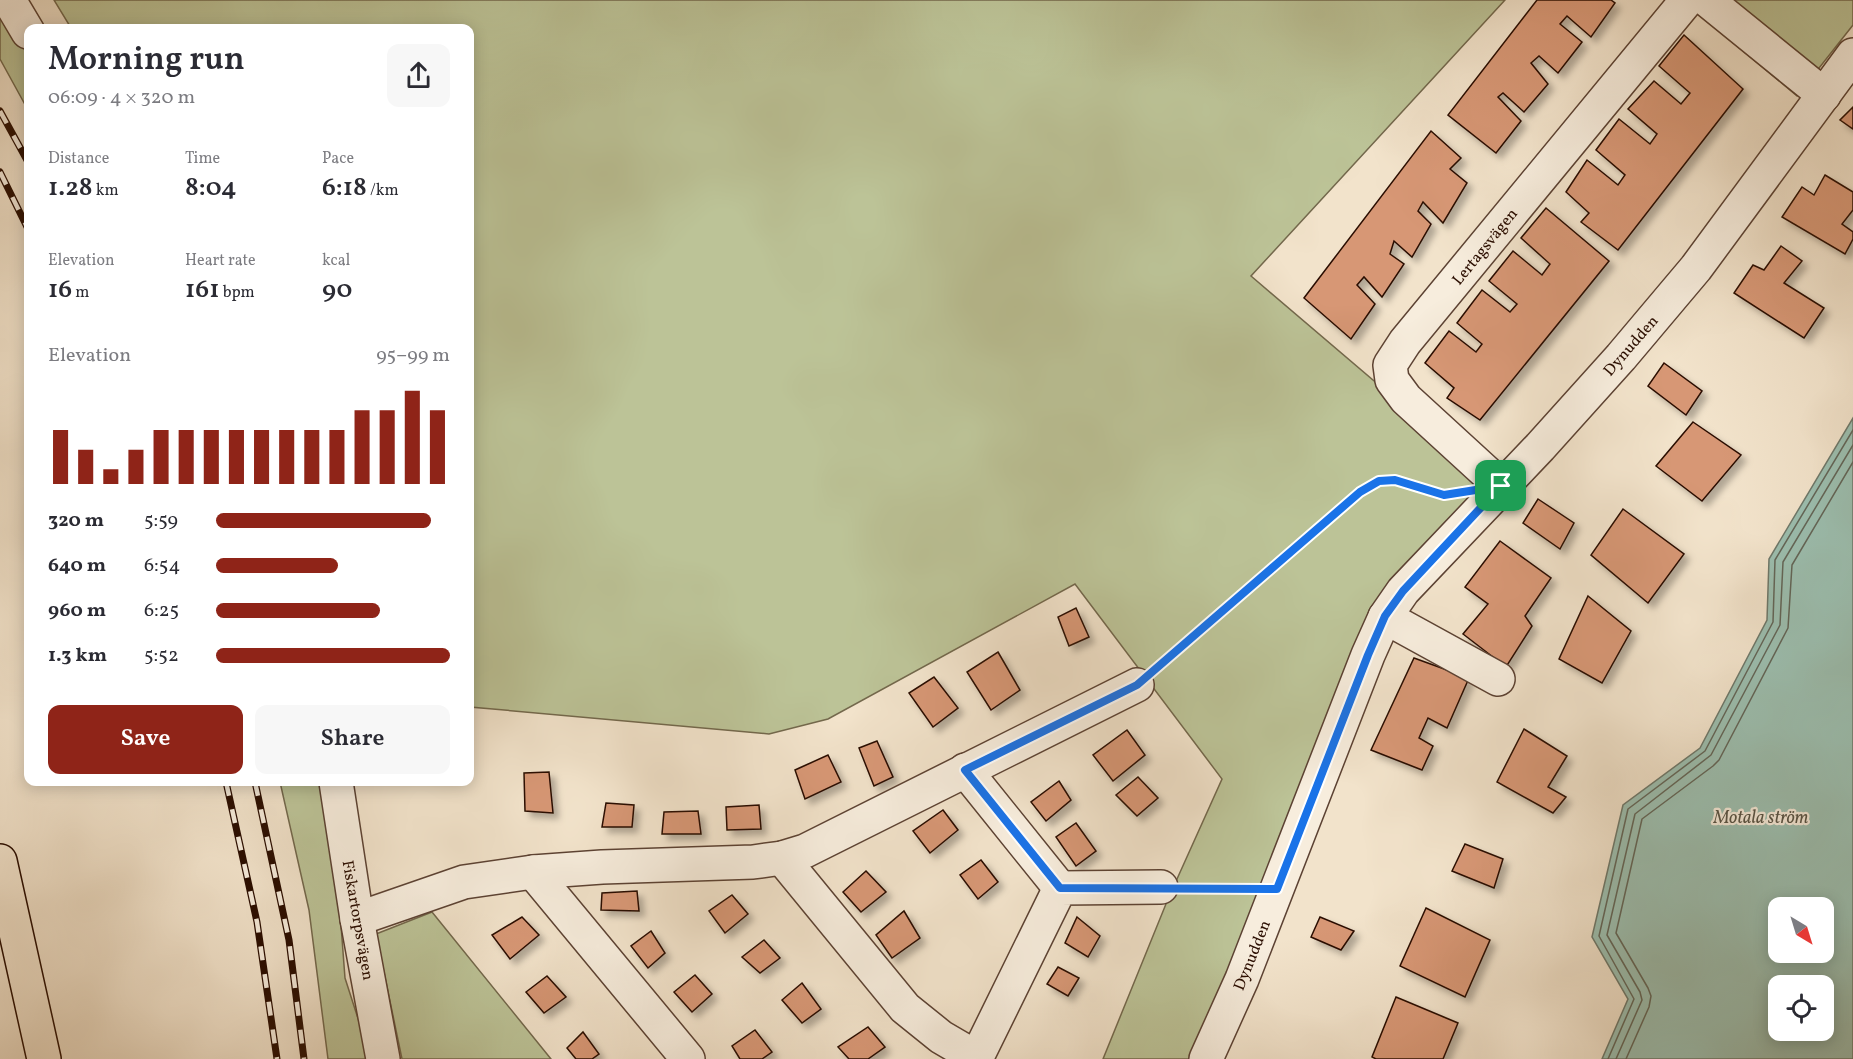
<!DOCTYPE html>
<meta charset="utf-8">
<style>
:root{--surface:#fff;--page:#f7f7f7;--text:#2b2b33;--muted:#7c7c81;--accent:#8f2418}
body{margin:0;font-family:Vollkorn,serif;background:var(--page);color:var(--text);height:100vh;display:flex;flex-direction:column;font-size:22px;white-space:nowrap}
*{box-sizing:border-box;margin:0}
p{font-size:20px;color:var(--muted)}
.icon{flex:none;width:33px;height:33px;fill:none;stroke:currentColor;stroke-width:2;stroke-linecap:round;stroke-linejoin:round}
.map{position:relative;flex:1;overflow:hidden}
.drawer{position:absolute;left:24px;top:24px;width:450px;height:762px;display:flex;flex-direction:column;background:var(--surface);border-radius:12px;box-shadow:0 3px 15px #0003}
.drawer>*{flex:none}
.needle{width:39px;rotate:142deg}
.tools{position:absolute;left:1768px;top:897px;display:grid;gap:12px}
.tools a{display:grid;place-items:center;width:66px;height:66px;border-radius:12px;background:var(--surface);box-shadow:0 3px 15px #0003;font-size:30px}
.pin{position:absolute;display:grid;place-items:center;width:51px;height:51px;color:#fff;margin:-26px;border-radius:12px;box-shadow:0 3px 9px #0006}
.round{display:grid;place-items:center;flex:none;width:63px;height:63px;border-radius:12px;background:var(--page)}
.headline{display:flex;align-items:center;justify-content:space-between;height:102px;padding:0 24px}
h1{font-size:33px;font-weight:600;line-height:45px}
.stats{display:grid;grid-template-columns:repeat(3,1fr);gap:9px;height:102px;padding:6px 24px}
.stats div{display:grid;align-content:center}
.stats b{font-size:26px;font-weight:600}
.stats small{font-size:16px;font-weight:400}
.stats p{font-size:16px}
.chart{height:168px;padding:12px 24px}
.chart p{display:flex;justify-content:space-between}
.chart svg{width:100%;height:108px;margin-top:6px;stroke:var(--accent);stroke-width:6}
.action{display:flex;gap:12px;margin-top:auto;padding:12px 24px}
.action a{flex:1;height:69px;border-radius:12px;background:var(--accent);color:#fff;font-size:24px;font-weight:600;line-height:69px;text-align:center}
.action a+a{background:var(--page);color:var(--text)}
ul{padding:0 24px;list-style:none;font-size:20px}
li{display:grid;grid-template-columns:96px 72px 1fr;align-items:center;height:45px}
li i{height:15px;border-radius:8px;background:var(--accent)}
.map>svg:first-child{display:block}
.green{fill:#bcc397;stroke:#73684c;stroke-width:1.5}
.water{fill:#9cbfb0;stroke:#6e786a;stroke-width:1.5;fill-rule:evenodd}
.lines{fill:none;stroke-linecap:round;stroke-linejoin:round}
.shore{stroke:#636658;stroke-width:1.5}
.building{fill:#d79775;stroke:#2a0d00;stroke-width:1.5;filter:url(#shadow)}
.minor-casing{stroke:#5c4233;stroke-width:36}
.highway-casing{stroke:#2a0d00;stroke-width:36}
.path{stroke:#2a0d00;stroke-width:4;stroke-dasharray:4.5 3;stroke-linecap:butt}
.minor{stroke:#f7eddd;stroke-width:33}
.highway{stroke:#f2e3cb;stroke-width:33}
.rail-casing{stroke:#2a0d00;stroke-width:7}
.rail{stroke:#f7eddd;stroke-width:4.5;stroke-dasharray:14;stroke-linecap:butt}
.route-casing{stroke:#fff;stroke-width:12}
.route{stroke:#1a73e8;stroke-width:8}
.labels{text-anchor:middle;stroke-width:4.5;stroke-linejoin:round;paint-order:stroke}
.street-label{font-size:16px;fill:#2a0d00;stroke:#f7eddd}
.water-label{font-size:18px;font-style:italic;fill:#585446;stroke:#f7eddd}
</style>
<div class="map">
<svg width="1853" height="1059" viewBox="0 0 1853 1059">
<defs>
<filter id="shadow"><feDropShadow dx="5.5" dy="5.5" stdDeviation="3" flood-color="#0004"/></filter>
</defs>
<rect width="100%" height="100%" fill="#f2e3cb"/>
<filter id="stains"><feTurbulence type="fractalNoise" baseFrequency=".00333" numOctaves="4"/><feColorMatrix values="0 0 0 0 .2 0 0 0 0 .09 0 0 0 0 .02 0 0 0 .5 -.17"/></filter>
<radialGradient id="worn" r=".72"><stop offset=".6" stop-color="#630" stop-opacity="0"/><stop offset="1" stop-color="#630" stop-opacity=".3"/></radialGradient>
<!-- green -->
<g class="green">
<path d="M54,0H1505L1251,276L1495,484L1381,613L1206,1059H1103L1168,899L1222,779L1075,584L828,719L769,734L470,707V28H71Z"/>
<path d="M1682,0H1853V25L1797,96Z"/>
<path d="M0,6L28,54V110L0,59Z"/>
<path d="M280,782H322L336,859L345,978L371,1059H328L309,910Z"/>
<path d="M432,912L551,1059H402L376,934Z"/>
</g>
<!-- water -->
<path class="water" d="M1853,418V1059H1602L1628,999L1592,937L1623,805L1700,748L1767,620L1769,559ZM1779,908H1824V952H1779ZM1779,986H1824V1030H1779Z"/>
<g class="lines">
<!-- shore -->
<g class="shore">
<path d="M1608,1059L1634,999L1599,936L1628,809L1705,751L1773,622L1775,560L1853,430"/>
<path d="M1616,1059L1642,1000L1640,992L1607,935L1635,814L1711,755L1780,625L1783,562L1853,445"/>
<path d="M1626,1059L1649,1007L1651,996L1648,988L1616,933L1642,819L1713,766L1719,760L1788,628L1792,565L1853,462"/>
</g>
</g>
<!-- building -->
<g class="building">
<path d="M1537,0H1611L1615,3L1591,37L1567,16L1560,24L1582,42L1558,73L1539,56L1531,63L1548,84L1524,112L1503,93L1498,97L1521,121L1496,153L1448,115Z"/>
<path d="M1684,35L1743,89L1618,250L1581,222L1589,213L1566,192L1587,160L1618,185L1625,175L1596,150L1619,119L1650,144L1657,134L1628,109L1654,81L1681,104L1690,93L1659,66Z"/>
<path d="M1853,107V129L1840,120Z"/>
<path d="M1431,131L1461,158L1450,169L1467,183L1443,223L1423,202L1418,211L1431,224L1412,257L1394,241L1390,254L1404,264L1382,297L1364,277L1357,285L1375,304L1351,339L1304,298Z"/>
<path d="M1825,175L1853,192V210L1842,224L1853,232V239L1845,254L1782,217L1802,187L1814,195Z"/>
<path d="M1546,208L1609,261L1480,420L1447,398L1454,388L1425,363L1449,331L1476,352L1482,344L1457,323L1482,290L1510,312L1517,304L1489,281L1513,251L1542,275L1550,264L1521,238Z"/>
<path d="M1781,246L1802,261L1784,283L1824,308L1804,338L1734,293L1753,265L1764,270Z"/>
<path d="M1664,363L1702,391L1686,415L1648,386Z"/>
<path d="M1693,422L1741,455L1702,501L1656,466Z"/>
<path d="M1538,499L1574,523L1560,549L1523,523Z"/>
<path d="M1623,509L1684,554L1648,603L1591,555Z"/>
<path d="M1500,541L1551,578L1525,616L1532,626L1506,667L1463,634L1488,604L1465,587Z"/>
<path d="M1588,596L1631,631L1602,683L1559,659Z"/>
<path d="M1076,608L1089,637L1069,646L1058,617Z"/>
<path d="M998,652L1020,690L991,710L967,672Z"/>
<path d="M1414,658L1469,678L1447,728L1428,718L1419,738L1433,746L1422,770L1371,750Z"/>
<path d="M934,677L958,708L933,727L909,693Z"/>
<path d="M1524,729L1567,756L1548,787L1566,797L1553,813L1497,782Z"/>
<path d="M1127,730L1145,755L1113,781L1093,755Z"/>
<path d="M877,741L893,777L874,786L859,748Z"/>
<path d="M828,755L841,782L805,799L795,770Z"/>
<path d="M549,772L553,813L525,811L524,773Z"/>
<path d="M1138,777L1158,798L1137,816L1116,795Z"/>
<path d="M1059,781L1071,800L1046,821L1031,802Z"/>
<path d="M606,803L634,805L632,827H602Z"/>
<path d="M759,805L761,829L727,830L726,807Z"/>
<path d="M943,810L958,830L930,853L913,831Z"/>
<path d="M698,811L701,834H662L664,812Z"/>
<path d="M1076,823L1096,851L1076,866L1056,837Z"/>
<path d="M1465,844L1503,859L1494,888L1452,871Z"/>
<path d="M981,860L998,882L978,899L960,875Z"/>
<path d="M866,871L886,892L861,912L843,892Z"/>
<path d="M637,891L639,911L601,910L602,893Z"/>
<path d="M732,895L748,914L725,933L709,911Z"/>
<path d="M1426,908L1490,940L1465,997L1400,966Z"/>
<path d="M904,911L920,938L892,958L876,935Z"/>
<path d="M522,917L539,935L510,959L492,935Z"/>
<path d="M1077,917L1100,936L1088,957L1065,943Z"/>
<path d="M1320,917L1354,931L1341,950L1311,937Z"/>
<path d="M651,931L665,953L648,968L631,946Z"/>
<path d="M764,940L780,958L760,973L742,957Z"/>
<path d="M1058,967L1079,978L1068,996L1047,984Z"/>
<path d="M695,975L712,994L692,1012L674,992Z"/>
<path d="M547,976L566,997L544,1013L526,992Z"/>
<path d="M802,983L821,1009L802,1023L782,1000Z"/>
<path d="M1396,997L1458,1023L1443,1059H1376L1372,1057Z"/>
<path d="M868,1027L885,1047L868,1059H849L838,1047Z"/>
<path d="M755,1030L772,1052L762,1059H740L732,1046Z"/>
<path d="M583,1032L599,1054L592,1059H576L567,1048Z"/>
</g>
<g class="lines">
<!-- minor casing -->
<g class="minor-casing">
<g id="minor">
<path d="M9,0L28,32"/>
<path d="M1707,0L1824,95"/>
<path d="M1501,486L1406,399L1392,380L1390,365L1405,342L1687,0"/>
<path d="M1385,617L1498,679"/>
<path d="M965,770L1060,888"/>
<path d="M336,782L357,919L383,1059"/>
<path d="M782,858L905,1008L941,1037L977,1058"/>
<path d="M533,872L688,1059"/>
<path d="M357,919L464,882L533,872L602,867L753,862L782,858L805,851L1137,685"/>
<path d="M976,1059L1060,888L1161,887"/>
<path d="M1206,1059L1242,979L1368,655L1385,617L1403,591L1540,447L1621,357L1696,268L1853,55"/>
</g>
</g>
<!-- highway casing -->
<g class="highway-casing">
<path id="highway" d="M0,861L44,1059"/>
</g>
<!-- path -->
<g class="path">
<path d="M1161,664L1360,492L1379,481L1395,480L1444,495L1450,494"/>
<path d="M1192,888L1244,889"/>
</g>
<!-- minor -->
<use href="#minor" class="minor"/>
<!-- highway -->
<use href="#highway" class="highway"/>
<!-- rail casing -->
<g class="rail-casing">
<g id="rail">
<path d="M0,111L28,162"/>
<path d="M0,172L28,229"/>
<path d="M226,782L257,922L277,1059"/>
<path d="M255,782L289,940L304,1059"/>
</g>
</g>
<!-- rail -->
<use href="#rail" class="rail"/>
</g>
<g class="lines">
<!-- route casing -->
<g class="route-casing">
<path id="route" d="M1395,480L1444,495L1501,486L1403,591L1385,616L1368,655L1277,889L1060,888L965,770L1137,685L1360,492L1379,481Z"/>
</g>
<!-- route -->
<use href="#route" class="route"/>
</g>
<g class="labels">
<!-- street labels -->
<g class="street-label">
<text transform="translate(1484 246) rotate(-51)" y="6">Lertagsvägen</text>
<text transform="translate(1630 345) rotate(-49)" y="6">Dynudden</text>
<text transform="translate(359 920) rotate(80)" y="6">Fiskartorpsvägen</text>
<text transform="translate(1251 955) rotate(-68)" y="6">Dynudden</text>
</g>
<!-- water labels -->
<g class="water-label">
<text x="1761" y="823">Motala ström</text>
</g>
</g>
<rect width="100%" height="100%" filter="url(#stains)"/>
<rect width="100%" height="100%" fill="url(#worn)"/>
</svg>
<div class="tools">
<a><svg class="needle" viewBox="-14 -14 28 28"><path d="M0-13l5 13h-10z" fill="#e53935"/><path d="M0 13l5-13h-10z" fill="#7c7c81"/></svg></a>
<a><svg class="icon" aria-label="locate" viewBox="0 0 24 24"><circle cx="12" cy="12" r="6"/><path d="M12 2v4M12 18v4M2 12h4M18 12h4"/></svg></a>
</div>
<div class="pin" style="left:1501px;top:486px;background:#1e9e55"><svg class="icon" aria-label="arrive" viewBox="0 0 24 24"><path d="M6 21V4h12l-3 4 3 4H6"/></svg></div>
<section class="drawer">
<div class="headline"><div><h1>Morning run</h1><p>06:09 · 4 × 320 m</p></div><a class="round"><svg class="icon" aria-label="share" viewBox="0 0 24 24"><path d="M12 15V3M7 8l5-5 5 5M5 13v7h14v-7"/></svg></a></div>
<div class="stats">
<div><p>Distance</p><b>1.28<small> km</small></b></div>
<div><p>Time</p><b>8:04</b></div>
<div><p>Pace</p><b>6:18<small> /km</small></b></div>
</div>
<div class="stats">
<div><p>Elevation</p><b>16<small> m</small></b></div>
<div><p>Heart rate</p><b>161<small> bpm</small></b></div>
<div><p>kcal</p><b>90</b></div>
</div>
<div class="chart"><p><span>Elevation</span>95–99 m</p>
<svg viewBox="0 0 160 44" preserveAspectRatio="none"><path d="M5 44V22M15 44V30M25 44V38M35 44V30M45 44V22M55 44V22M65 44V22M75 44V22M85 44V22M95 44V22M105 44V22M115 44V22M125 44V14M135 44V14M145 44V6M155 44V14"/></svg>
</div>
<ul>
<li><b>320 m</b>5:59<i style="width:92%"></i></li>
<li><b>640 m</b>6:54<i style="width:52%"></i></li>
<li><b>960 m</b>6:25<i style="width:70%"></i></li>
<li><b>1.3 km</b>5:52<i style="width:100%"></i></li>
</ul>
<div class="action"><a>Save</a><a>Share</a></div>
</section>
</div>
